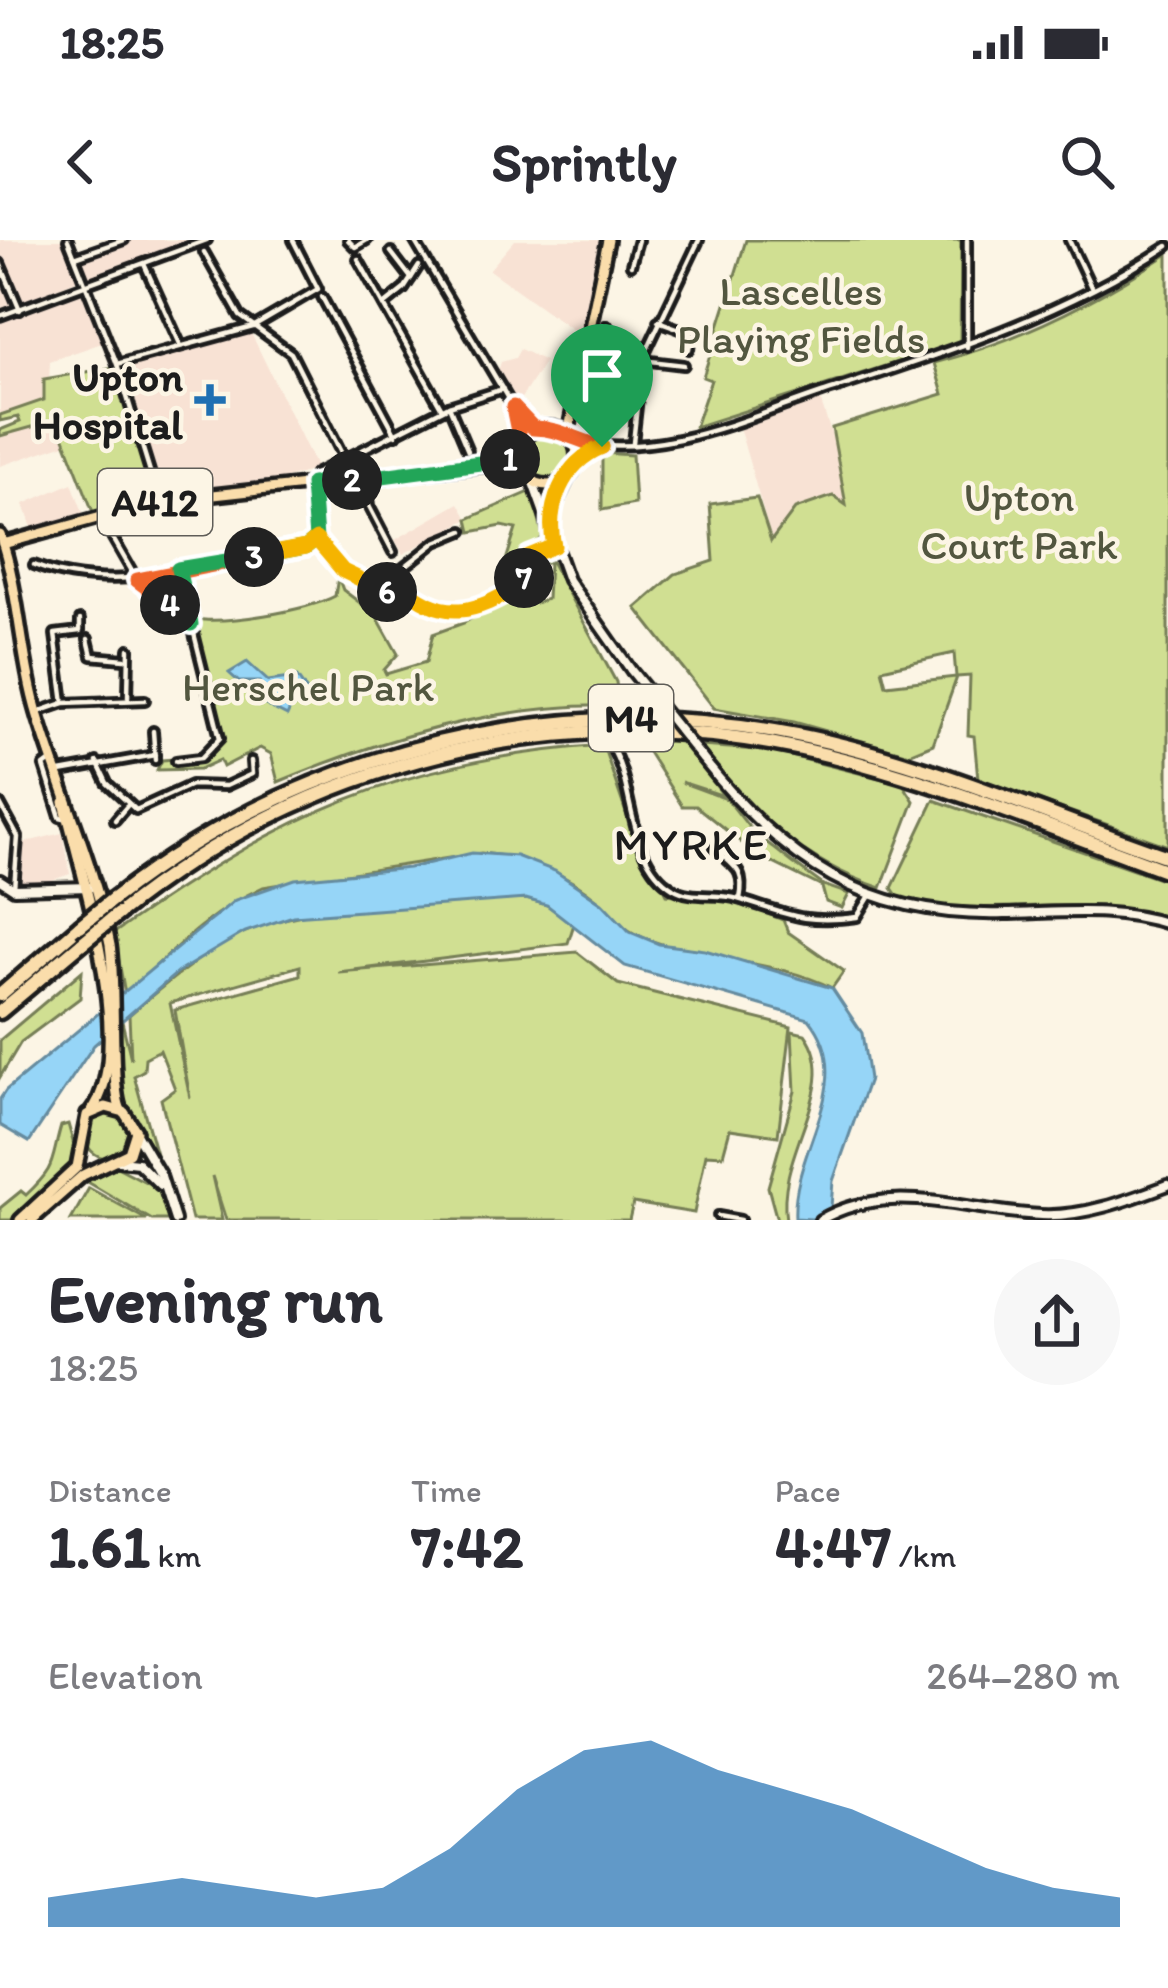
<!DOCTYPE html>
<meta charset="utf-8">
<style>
:root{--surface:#fff;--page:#f7f7f7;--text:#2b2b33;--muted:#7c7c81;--accent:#1f6fb2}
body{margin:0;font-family:Itim,sans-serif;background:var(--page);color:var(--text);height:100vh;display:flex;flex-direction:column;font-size:45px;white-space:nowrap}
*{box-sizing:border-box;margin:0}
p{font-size:39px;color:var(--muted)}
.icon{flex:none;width:66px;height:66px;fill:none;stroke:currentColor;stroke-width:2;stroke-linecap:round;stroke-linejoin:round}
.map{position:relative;height:980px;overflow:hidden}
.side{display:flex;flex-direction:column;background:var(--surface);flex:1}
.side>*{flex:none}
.pin{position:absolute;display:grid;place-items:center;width:102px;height:102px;color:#fff;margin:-123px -51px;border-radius:50% 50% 50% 0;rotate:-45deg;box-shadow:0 0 12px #0007}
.pin .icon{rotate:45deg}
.km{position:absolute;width:60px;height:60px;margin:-30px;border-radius:50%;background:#222;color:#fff;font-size:33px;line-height:60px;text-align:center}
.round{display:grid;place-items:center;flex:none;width:126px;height:126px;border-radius:63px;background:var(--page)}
.summary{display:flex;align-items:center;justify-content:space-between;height:204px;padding:0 48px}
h1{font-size:66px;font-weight:700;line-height:90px}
.figures{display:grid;grid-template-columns:repeat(3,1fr);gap:18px;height:204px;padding:12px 48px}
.figures div{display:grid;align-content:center}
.figures b{font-size:60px;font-weight:700}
.figures small{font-size:33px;font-weight:400}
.figures p{font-size:33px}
.chart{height:336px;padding:24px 48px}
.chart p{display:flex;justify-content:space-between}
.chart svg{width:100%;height:216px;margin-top:12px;fill:var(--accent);opacity:.7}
.status{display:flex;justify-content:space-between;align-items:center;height:84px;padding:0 60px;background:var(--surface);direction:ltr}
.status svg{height:33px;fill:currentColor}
header{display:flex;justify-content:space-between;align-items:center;height:156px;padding:0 48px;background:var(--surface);font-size:54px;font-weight:700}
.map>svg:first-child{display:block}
.built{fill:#f8e2d4}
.green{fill:#d0df92;stroke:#767e57;stroke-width:3;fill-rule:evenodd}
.water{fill:#96d5f7;stroke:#658b9f;stroke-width:3}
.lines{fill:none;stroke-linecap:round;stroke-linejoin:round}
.minor-casing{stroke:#1c1c1c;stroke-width:14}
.secondary-casing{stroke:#1c1c1c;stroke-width:16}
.primary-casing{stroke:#1c1c1c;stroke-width:18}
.motorway-casing{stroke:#1c1c1c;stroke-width:21}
.minor{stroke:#fcf5e5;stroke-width:4.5}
.secondary{stroke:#fcf5e5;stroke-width:8}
.primary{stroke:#faddab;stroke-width:9}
.motorway{stroke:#faddab;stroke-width:12}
.secondary-bridge-casing{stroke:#1c1c1c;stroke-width:16;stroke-linecap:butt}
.motorway-bridge-casing{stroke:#1c1c1c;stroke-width:21;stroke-linecap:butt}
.secondary-bridge{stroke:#fcf5e5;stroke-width:8}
.motorway-bridge{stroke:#faddab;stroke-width:12}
.split-1-casing{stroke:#fff;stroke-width:24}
.split-2-casing{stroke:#fff;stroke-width:24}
.split-3-casing{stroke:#fff;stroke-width:24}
.split-4-casing{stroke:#fff;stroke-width:24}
.split-5-casing{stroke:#fff;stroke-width:24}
.split-6-casing{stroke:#fff;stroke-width:24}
.split-7-casing{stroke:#fff;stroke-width:24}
.split-8-casing{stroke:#fff;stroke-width:24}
.split-1{stroke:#f0652b;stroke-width:15}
.split-2{stroke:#22a559;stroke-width:15}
.split-3{stroke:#22a559;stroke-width:15}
.split-4{stroke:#f0652b;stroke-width:15}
.split-5{stroke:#22a559;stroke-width:15}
.split-6{stroke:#f5b400;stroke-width:15}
.split-7{stroke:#f5b400;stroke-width:15}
.split-8{stroke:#f5b400;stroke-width:15}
.poi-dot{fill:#1f6fb2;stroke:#fcf5e5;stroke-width:4.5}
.labels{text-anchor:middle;stroke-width:9;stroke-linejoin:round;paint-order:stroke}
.shield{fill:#fcf5e5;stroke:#5f5d58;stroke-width:3}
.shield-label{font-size:39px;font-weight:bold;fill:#1c1c1c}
.park-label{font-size:42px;fill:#52563f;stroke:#fcf5e5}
.poi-label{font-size:42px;font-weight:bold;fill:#1c1c1c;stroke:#fcf5e5;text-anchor:end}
.neighbourhood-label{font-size:45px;letter-spacing:3px;fill:#1c1c1c;stroke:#fcf5e5}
</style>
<div class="status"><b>18:25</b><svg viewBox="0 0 49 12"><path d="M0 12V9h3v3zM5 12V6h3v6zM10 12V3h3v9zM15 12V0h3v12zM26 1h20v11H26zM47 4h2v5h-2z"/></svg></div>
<header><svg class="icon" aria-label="back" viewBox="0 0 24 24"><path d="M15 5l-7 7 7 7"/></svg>Sprintly<svg class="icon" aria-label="search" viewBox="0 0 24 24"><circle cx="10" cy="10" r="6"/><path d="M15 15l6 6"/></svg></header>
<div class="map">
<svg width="1168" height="980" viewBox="0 0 1168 980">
<rect width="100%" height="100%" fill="#fcf5e5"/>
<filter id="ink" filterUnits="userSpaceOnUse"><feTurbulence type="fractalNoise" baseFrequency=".00833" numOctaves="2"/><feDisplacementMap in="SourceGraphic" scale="24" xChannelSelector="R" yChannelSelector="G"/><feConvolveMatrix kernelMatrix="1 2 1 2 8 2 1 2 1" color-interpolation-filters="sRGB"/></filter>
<g filter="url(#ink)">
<!-- built -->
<g class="built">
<path d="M0,0H66L81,38L0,71Z"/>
<path d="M128,0H195L196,2L91,39L84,36L78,18Z"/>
<path d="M515,0H603L583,97L489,30Z"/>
<path d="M85,45L105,102L50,121L48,160L0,178V80Z"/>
<path d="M250,91L317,229L283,239L161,252L126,127Z"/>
<path d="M520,109L545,121L518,163L498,131L501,122L515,118Z"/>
<path d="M820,159L858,277L772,301L739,187Z"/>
<path d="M58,176L68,203L0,226V196Z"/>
<path d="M72,243L84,275L33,291L24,264Z"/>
<path d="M459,263L468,279L403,314L395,300Z"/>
<path d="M62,593L70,634L49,641V646L19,647L23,603Z"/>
</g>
<!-- green -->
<g class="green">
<path d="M746,0H961L960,102L695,187L711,140L703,137Z"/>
<path d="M1168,14V606L978,539L974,496L968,495L970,436L957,437L933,504L909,514L794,482L714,468L636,368L675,334L714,321L710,264L757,258L771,301L795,269L833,256L846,265L832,188L943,154L934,123C1015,102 1097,61 1168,14ZM954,413L956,437L886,445L882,429Z"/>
<path d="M115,127L152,256L93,272L57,180L0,196V190L20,182L18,177L0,181V175L44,160V139Z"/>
<circle cx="549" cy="216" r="25"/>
<path d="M602,213L632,215L635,264L602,270Z"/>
<path d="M532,251L543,296L522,323L521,341L472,370L462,366L497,349L516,289L502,286L471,292L468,279Z"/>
<path d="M543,314L552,323L616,442L619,466C504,462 383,498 278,542L271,514L260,508L223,527L220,520L200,529L157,530L162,520L201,517L225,499L193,378C219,386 310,370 335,356L338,337L343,350L376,375L398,414L384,430L386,434L426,422L433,394L464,383L524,347L536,363L547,359L549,323L539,322L538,352L532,332Z"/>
<path d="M680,499L724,556L681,542L727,559L752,591L793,623L823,645L849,654L842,668L826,662L822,647L757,615L696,566H682L646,509L624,511L622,500Z"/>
<path d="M603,505L628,579L667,654L735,661L783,680L788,692L844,731L832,748C778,719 689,721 634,693C619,686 612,672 600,662C564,632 528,617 481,613L263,647C208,672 169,714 125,755L114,693C283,574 396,521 603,505Z"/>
<path d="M701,506L771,511L903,544L914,561L881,648C802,622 749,572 701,506Z"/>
<path d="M934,560L1168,641V679C1079,649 990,682 899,658L892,648Z"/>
<path d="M526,659L547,665L574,684L568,703L338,732L577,712L618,744L791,787L778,896L730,889L723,915L706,914L694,973L633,963L629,980H226L212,936L222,980H192L161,859L175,849L160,810L145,818L144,830L134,836L161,932L116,853L120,773L131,819L129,775C161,747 210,706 250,690C328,659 441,663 526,659ZM300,726V735L175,770L190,858L170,763Z"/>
<path d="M82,731L80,758L21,802L0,837V800Z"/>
<path d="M792,791L805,794C844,846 775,912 786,980H777L768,947L795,851Z"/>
<circle cx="108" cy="895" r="23"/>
<path d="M68,884L78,919L11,980H0V968L21,951L26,955C57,926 50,924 61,886Z"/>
<path d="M117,927L159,949L168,980H152L86,941Z"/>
<path d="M89,948L147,980H71Z"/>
</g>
<!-- water -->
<g class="water">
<path d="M247,422L268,441L297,437L309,454L306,464L291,467L287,476L258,461L259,442H239L229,433Z"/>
<path d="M472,613L516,616L555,631L602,663L630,692L659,704L705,710L832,748L862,793L869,839L833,941L830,980L795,978C791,910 860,841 809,779L625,726L547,665L526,659L293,676L245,692L178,732L94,805L29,902L0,885V859L6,850L235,660L295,639L409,628Z"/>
</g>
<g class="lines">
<!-- minor casing -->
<g class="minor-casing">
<g id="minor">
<path d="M68,0L117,124L159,261"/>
<path d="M348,0L355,7L367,0"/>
<path d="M414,0L513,167L539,189"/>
<path d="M967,0V107"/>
<path d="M1069,0L1092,49"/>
<path d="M204,12L240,76L291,113L345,220"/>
<path d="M391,12L411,38"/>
<path d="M75,17L124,0"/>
<path d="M358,19L442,169"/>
<path d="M0,23L20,70"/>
<path d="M144,24L181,106"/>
<path d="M631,25L638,0"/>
<path d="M322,57L396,195"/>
<path d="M384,65L404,49L419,26"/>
<path d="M0,76L207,0"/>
<path d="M658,81L691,93"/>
<path d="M600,100L607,85"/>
<path d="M598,107L596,113L610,127L601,154"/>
<path d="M689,109L692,90"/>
<path d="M642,120L684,125"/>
<path d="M117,124L253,87L318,49L293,0"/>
<path d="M608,139L637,148"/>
<path d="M449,166L468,211"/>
<path d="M515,172L521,206"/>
<path d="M573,200C655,221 745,179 822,153C944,113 1060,77 1168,6"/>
<path d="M633,203L642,120L699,0"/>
<path d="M577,223L601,207"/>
<path d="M315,234L449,166L503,149"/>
<path d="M366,239L369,266L393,312"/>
<path d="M312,245C312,305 326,333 385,352L400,344"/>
<path d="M103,281L137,340L191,384"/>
<path d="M463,291L436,302L398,332V341C439,385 474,374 522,345L529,316L554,306"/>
<path d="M34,325C114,358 224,323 306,307L316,299"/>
<path d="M88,399L92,416L125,419"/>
<path d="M128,457L129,409"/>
<path d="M64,463L55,394L80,391V380"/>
<path d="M38,472L64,463L145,460"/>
<path d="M153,491L155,520"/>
<path d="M614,512C635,552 628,621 673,648C691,660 717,652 738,659C787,674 803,684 857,677L871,654"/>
<path d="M52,520L44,526L60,577L68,579"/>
<path d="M176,521L201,518L220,498L178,329"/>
<path d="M97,522L107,543L136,570L191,545L226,546L252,534L251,521"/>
<path d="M60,532L155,515"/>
<path d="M0,564L18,597L14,648"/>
<path d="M115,580L127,566"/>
<path d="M714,608C734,627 746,629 740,659"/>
<path d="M718,976L740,980"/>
</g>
</g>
<!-- secondary casing -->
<g class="secondary-casing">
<g id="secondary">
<path d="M532,240L568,340L631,430"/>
<path d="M549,279L569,237"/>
<path d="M702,518C785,622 866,678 1005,674C1061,673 1114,666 1168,684"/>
<path d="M0,640L14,649L91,647"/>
<path d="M137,895L161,936L175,980"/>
<path d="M119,921L138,923L160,945"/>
<path d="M820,980C890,939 966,972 1041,975C1084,977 1128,960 1168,945"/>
</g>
</g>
<!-- primary casing -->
<g class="primary-casing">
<g id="primary">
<circle cx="548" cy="216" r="29"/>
<path d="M568,194L608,0"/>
<path d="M0,295C20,352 20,417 38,476C61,553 95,626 110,705C116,743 110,849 121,870"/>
<path d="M3,304L159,261L495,224L520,210"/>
<path d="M64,562C81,634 139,812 90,873"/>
<path d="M20,980L77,927L87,875L106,867L124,872L136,891L129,913L83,935L32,980"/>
</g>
</g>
<!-- motorway casing -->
<g class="motorway-casing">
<g id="motorway">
<path d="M113,659C307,509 556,448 797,495C924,520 1046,575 1168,617"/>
<path d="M118,674C307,521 558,458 796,508C923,534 1046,587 1168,631"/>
<path d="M0,755L80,686"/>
<path d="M0,772L82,703"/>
</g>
</g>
<!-- minor -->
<use href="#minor" class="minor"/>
<!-- secondary -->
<use href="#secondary" class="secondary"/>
<!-- primary -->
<use href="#primary" class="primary"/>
<!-- motorway -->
<use href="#motorway" class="motorway"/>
<!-- secondary-bridge casing -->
<g class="secondary-bridge-casing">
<path id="secondary-bridge" d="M631,430L702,518"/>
</g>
<!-- motorway-bridge casing -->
<g class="motorway-bridge-casing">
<g id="motorway-bridge">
<path d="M80,686L113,659"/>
<path d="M82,703L118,674"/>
</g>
</g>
<!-- secondary-bridge -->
<use href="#secondary-bridge" class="secondary-bridge"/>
<!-- motorway-bridge -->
<use href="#motorway-bridge" class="motorway-bridge"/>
</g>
</g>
<g class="lines" filter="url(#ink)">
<!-- split-1 casing -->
<g class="split-1-casing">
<path id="split-1" d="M510,219L521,206L513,167L533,188C559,188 576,200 602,207"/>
</g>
<!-- split-2 casing -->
<g class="split-2-casing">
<path id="split-2" d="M352,240L510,219"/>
</g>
<!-- split-3 casing -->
<g class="split-3-casing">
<path id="split-3" d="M254,317L306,307L316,299L312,244L352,240"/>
</g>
<!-- split-4 casing -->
<g class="split-4-casing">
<path id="split-4" d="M170,365L137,340L254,317"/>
</g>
<!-- split-5 casing -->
<g class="split-5-casing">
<path id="split-5" d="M170,365L191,384L178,329L251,317"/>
</g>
<!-- split-6 casing -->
<g class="split-6-casing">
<path id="split-6" d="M251,317L306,307L316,299L343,331L387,352"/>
</g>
<!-- split-7 casing -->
<g class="split-7-casing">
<path id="split-7" d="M387,352L400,344C444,384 475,373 521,345L524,338"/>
</g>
<!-- split-8 casing -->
<g class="split-8-casing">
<path id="split-8" d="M524,338L529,316L554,306C545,267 563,223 602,207"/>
</g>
<!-- split-1 -->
<use href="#split-1" class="split-1"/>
<!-- split-2 -->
<use href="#split-2" class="split-2"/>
<!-- split-3 -->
<use href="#split-3" class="split-3"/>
<!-- split-4 -->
<use href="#split-4" class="split-4"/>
<!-- split-5 -->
<use href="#split-5" class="split-5"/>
<!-- split-6 -->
<use href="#split-6" class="split-6"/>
<!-- split-7 -->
<use href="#split-7" class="split-7"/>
<!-- split-8 -->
<use href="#split-8" class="split-8"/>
</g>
<!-- markers -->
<path class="poi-dot" d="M204 142h12v12h12v12h-12v12h-12v-12h-12v-12h12z"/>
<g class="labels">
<!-- shield labels -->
<g class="shield">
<rect x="98" y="229" width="114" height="66" rx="9"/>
<rect x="589" y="445" width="84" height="66" rx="9"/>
</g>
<g class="shield-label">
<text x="155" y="276">A412</text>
<text x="631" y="492">M4</text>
</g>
<!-- park labels -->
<g class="park-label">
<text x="801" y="65">Lascelles<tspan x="801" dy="48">Playing Fields</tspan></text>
<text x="1019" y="271">Upton<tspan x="1019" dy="48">Court Park</tspan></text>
<text x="308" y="461">Herschel Park</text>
</g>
<!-- poi labels -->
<g class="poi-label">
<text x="183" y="151">Upton<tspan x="183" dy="48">Hospital</tspan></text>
</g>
<!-- neighbourhood labels -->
<g class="neighbourhood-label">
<text x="692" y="620">MYRKE</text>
</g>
</g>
</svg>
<div class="pin" style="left:602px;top:207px;background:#1e9e55"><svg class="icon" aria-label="arrive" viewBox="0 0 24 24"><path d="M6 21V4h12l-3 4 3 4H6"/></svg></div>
<b class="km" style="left:510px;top:219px">1</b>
<b class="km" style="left:352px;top:240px">2</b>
<b class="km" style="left:254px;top:317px">3</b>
<b class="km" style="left:170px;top:365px">4</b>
<b class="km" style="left:387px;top:352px">6</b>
<b class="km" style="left:524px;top:338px">7</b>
</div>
<section class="side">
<div class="summary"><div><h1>Evening run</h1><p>18:25</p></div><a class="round"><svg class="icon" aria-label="share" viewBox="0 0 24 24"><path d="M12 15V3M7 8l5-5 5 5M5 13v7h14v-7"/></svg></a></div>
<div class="figures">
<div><p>Distance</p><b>1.61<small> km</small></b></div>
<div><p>Time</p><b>7:42</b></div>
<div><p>Pace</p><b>4:47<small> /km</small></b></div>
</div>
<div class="chart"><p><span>Elevation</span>264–280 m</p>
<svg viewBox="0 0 160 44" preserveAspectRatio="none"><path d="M0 44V38L10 36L20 34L30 36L40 38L50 36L60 28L70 16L80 8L90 6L100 12L110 16L120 20L130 26L140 32L150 36L160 38V44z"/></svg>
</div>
</section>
